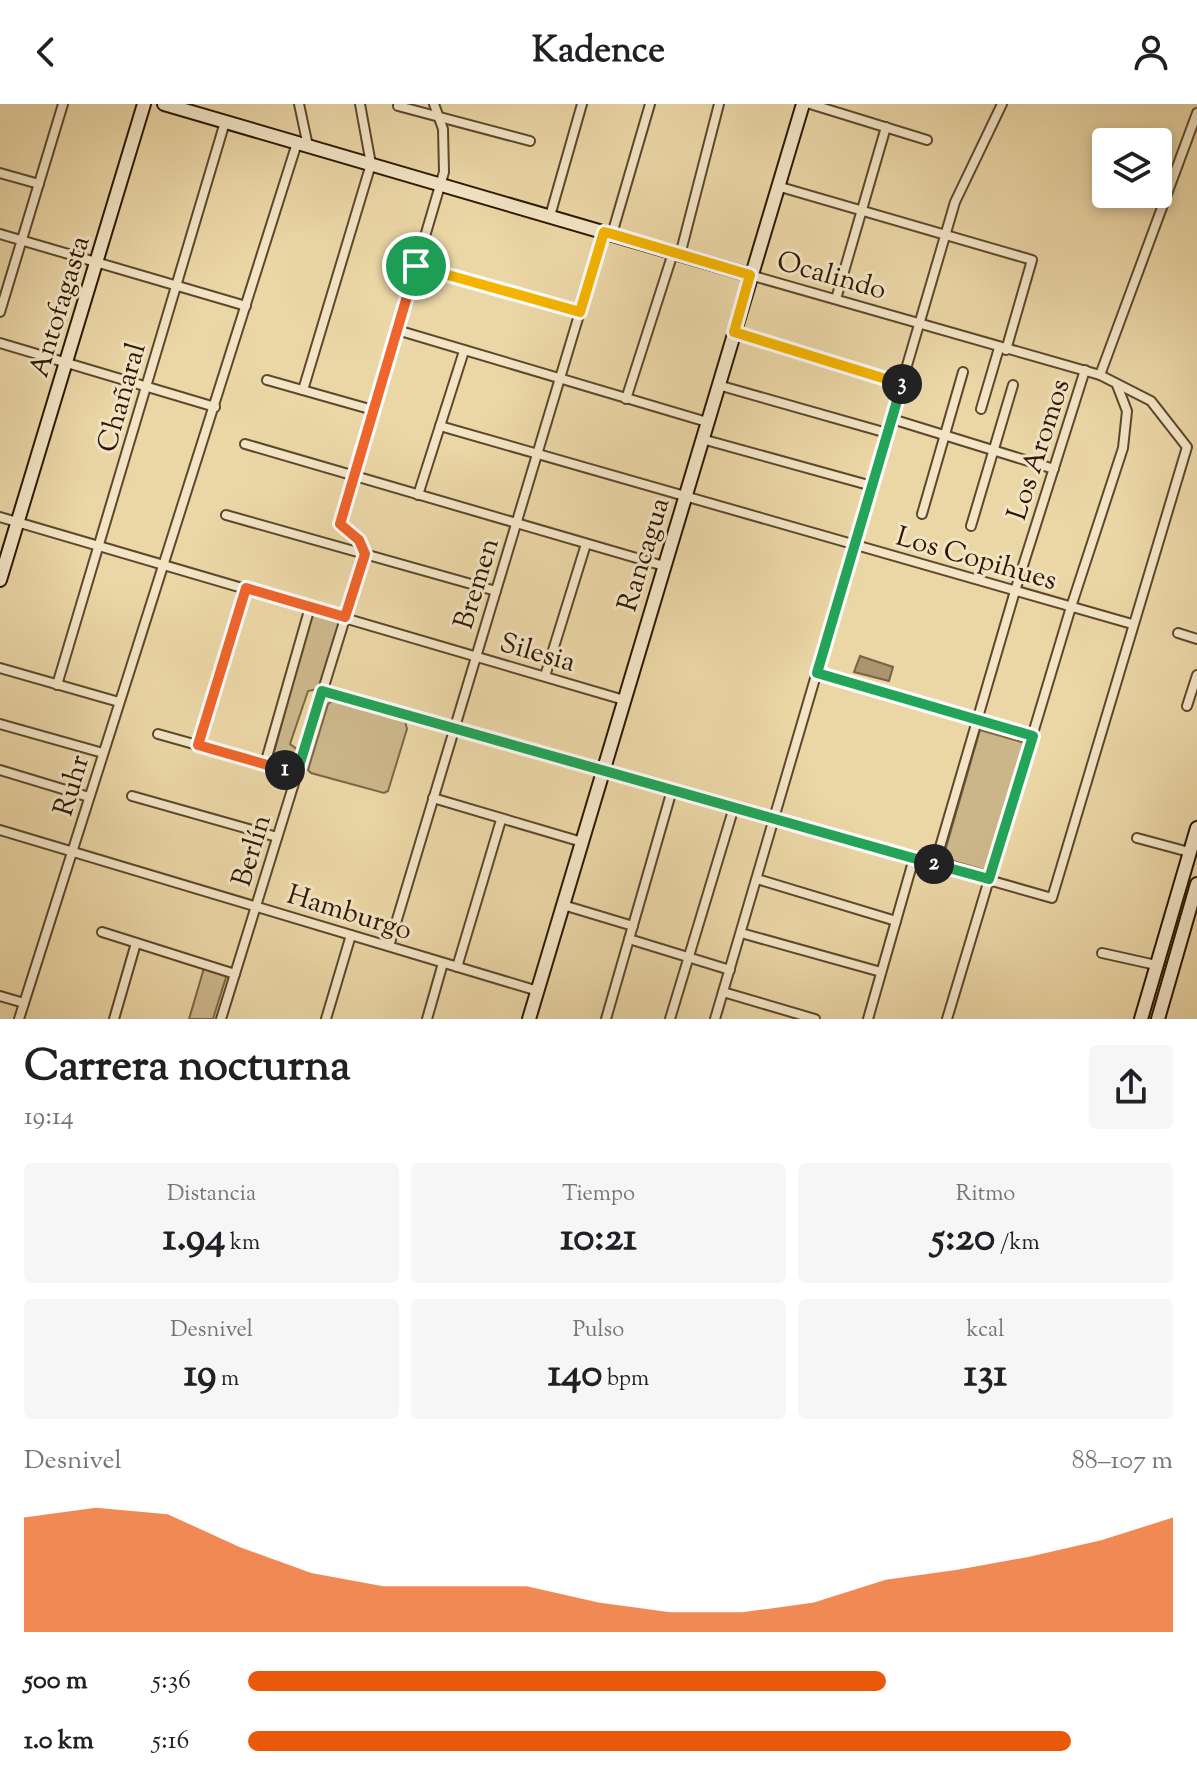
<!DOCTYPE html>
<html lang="es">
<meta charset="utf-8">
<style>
:root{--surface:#fff;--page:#f6f6f6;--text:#202124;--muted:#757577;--accent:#ea580c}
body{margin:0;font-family:"Sorts Mill Goudy",serif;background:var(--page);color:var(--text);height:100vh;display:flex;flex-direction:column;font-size:30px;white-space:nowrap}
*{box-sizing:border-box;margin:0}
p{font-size:26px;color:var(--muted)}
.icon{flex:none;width:44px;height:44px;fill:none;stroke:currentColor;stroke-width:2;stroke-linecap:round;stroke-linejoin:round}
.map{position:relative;height:915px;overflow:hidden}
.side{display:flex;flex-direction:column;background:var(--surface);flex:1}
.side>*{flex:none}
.tools{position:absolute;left:1092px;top:24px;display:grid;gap:16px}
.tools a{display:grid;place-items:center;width:80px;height:80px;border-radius:8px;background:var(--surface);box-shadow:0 4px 12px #0003;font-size:40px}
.pin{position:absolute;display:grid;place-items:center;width:68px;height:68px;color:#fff;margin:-34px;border:4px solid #fff;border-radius:50%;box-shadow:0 2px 8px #0007}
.km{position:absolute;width:40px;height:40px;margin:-20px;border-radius:50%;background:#222;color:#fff;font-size:22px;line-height:40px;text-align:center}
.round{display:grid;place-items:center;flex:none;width:84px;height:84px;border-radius:8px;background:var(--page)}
.overview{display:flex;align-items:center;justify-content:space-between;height:136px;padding:0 24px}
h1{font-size:44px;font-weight:800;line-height:60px}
.metrics{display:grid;grid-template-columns:repeat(3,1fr);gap:12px;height:136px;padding:8px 24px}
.metrics div{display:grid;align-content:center;border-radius:8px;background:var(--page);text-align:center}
.metrics b{font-size:40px;font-weight:800}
.metrics small{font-size:22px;font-weight:400}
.metrics p{font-size:22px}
.chart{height:224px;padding:16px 24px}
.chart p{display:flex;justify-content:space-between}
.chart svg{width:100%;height:144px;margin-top:8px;fill:var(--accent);opacity:.7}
ul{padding:0 24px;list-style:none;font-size:26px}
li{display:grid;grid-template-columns:128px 96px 1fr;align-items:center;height:60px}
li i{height:20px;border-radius:10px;background:var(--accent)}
header{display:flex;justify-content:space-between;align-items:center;height:104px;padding:0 24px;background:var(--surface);font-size:36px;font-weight:800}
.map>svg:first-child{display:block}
.green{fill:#cbb68a;stroke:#7c6746;stroke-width:2}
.water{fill:#aa956f;stroke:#786344;stroke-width:2}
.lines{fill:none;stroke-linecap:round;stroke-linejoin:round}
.street-casing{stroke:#5c482c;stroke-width:12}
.secondary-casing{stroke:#2c1803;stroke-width:16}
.street{stroke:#f2e4c5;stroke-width:8}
.secondary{stroke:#f2e4c5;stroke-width:12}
.split-1-casing{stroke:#fff;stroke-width:16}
.split-2-casing{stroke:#fff;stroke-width:16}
.split-3-casing{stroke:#fff;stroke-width:16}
.split-4-casing{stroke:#fff;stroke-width:16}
.split-1{stroke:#f0652b;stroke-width:10}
.split-2{stroke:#22a559;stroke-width:10}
.split-3{stroke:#22a559;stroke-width:10}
.split-4{stroke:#f5b400;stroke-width:10}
.labels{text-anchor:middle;stroke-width:6;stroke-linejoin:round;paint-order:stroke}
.street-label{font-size:28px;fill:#2c1803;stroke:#f2e4c5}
</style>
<header><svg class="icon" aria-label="back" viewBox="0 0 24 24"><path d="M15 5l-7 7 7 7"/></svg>Kadence<svg class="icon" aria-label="person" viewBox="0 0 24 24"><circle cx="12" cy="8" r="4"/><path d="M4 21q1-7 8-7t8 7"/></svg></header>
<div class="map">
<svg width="1197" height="915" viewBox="0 0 1197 915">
<rect width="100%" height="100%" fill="#ebd6a6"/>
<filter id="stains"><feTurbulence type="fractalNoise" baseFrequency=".0025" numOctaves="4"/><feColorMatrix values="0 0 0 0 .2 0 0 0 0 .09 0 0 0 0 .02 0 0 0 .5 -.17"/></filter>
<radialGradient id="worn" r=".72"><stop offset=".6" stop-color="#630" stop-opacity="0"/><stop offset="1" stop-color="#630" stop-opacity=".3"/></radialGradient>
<!-- green -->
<g class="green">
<path d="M312,508L341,519L322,584L308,587L290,640L301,648L296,664L272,656Z"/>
<path d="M332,597L405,617L407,625L388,687L384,689L311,669L308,666L328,600Z"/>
<path d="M980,626L1025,639L987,767L943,754Z"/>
<path d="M204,864L227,870L213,915H189Z"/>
</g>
<!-- water -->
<path class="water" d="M860,552L893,563L889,577L854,568Z"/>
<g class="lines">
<!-- street casing -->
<g class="street-casing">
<g id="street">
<path d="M299,0L308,42"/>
<path d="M810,0L927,36"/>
<path d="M398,2L530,37"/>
<path d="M0,69L39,80"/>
<path d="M777,82L1032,156L1006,246"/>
<path d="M550,112L582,0"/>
<path d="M0,130L246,202"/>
<path d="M612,130L650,0"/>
<path d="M680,151L719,0"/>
<path d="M416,162L580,208"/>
<path d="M836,195L886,23"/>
<path d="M0,208L63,0"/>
<path d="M397,226L707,318"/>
<path d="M734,228L902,279"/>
<path d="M0,239L215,303"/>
<path d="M1100,271L1197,9"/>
<path d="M267,276L373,306"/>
<path d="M718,281L887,329"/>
<path d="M303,286L371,60L360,0"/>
<path d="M626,295L673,149"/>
<path d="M981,305L999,244"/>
<path d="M892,315L1054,365"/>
<path d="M440,322L1132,520"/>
<path d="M702,335L872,382"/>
<path d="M245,340L664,462"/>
<path d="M418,391L464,247"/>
<path d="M922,410L963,268"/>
<path d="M226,411L496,487"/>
<path d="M0,413L624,596"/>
<path d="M971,422L1013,281"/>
<path d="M1178,529L1197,535"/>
<path d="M0,564L119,598"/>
<path d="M817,569L1033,632"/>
<path d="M545,572L586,440"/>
<path d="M57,581L225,18"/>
<path d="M322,587L1052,794L1187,343L1151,297L1100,271L750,171"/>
<path d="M1187,602L1197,571"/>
<path d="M0,620L103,649"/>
<path d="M158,630L297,669"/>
<path d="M198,641L246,484"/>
<path d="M265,660L310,503"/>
<path d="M0,666L89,693"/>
<path d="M132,692L277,733"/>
<path d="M433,694L582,738"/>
<path d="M0,726L538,887"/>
<path d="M1137,734L1189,748"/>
<path d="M935,760L1015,487L1085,266"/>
<path d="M757,775L896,817"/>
<path d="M563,801L633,822"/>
<path d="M102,828L235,870"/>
<path d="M741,829L881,868"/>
<path d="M629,835L730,866"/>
<path d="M389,842L604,128"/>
<path d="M1102,849L1156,861"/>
<path d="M457,863L501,716"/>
<path d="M723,888L815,915"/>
<path d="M0,892L24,899"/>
<path d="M19,915C111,623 206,331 297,39"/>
<path d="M114,915L136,839"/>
<path d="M221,915L365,450L359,436L340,420L444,68L443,25L434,0"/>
<path d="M326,915L351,831"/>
<path d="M427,915L443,859"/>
<path d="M606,915L672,686"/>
<path d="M670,915L734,703"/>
<path d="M715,915L955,98L1002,0"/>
<path d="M868,915L914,754"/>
<path d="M947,915L1071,503L1123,344L1127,307L1117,281"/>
</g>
</g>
<!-- secondary casing -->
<g class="secondary-casing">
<g id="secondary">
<path d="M164,0L750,171"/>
<path d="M0,476L144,0"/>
<path d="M529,915L803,0"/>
<path d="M1141,915L1197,724"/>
<path d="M1158,915L1197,780"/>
</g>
</g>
<!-- street -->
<use href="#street" class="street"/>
<!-- secondary -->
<use href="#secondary" class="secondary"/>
</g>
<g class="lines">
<!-- split-1 casing -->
<g class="split-1-casing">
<path id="split-1" d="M285,666L198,641L246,484L345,513L365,450L359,436L340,420L416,162"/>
</g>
<!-- split-2 casing -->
<g class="split-2-casing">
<path id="split-2" d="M285,666L297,669L322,587L934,760"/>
</g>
<!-- split-3 casing -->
<g class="split-3-casing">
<path id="split-3" d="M902,280L817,569L1033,632L989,775L934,760"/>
</g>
<!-- split-4 casing -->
<g class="split-4-casing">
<path id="split-4" d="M416,162L580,208L604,128L612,130L750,171L734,228L902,280"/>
</g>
<!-- split-1 -->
<use href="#split-1" class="split-1"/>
<!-- split-2 -->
<use href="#split-2" class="split-2"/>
<!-- split-3 -->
<use href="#split-3" class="split-3"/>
<!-- split-4 -->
<use href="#split-4" class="split-4"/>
</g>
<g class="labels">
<!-- street labels -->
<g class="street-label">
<text transform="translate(832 170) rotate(16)" y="10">Ocalindo</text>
<text transform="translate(58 202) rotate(-73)" y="10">Antofagasta</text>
<text transform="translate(120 293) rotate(-74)" y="10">Chañaral</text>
<text transform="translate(1037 345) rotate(-72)" y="10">Los Aromos</text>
<text transform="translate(642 450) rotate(-73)" y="10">Rancagua</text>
<text transform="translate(977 453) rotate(16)" y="10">Los Copihues</text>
<text transform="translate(475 479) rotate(-73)" y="10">Bremen</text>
<text transform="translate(538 547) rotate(16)" y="10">Silesia</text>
<text transform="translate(70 681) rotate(-73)" y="10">Ruhr</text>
<text transform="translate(250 746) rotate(-73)" y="10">Berlín</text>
<text transform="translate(350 807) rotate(17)" y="10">Hamburgo</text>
</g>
</g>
<rect width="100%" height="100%" filter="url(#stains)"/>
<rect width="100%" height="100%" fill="url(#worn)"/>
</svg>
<div class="tools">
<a><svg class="icon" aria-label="layers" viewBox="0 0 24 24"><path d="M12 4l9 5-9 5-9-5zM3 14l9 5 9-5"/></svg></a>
</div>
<div class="pin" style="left:416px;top:162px;background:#1e9e55"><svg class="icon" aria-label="arrive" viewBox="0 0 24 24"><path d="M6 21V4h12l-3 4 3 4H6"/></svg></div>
<b class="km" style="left:285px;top:666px">1</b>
<b class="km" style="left:934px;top:760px">2</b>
<b class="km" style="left:902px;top:280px">3</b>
</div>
<section class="side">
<div class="overview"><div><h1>Carrera nocturna</h1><p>19:14</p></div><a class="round"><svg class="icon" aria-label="share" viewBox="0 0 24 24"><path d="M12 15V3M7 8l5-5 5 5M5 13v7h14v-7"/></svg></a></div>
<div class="metrics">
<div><p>Distancia</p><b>1.94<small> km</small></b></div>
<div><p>Tiempo</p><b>10:21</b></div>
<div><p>Ritmo</p><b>5:20<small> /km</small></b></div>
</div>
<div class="metrics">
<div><p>Desnivel</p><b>19<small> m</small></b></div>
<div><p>Pulso</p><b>140<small> bpm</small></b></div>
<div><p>kcal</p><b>131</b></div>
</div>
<div class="chart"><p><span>Desnivel</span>88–107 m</p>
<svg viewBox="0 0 160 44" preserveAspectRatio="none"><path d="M0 44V9L10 6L20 8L30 18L40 26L50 30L60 30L70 30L80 35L90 38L100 38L110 35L120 28L130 25L140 21L150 16L160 9V44z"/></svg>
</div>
<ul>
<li><b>500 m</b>5:36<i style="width:69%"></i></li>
<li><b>1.0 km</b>5:16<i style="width:89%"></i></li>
</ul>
</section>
